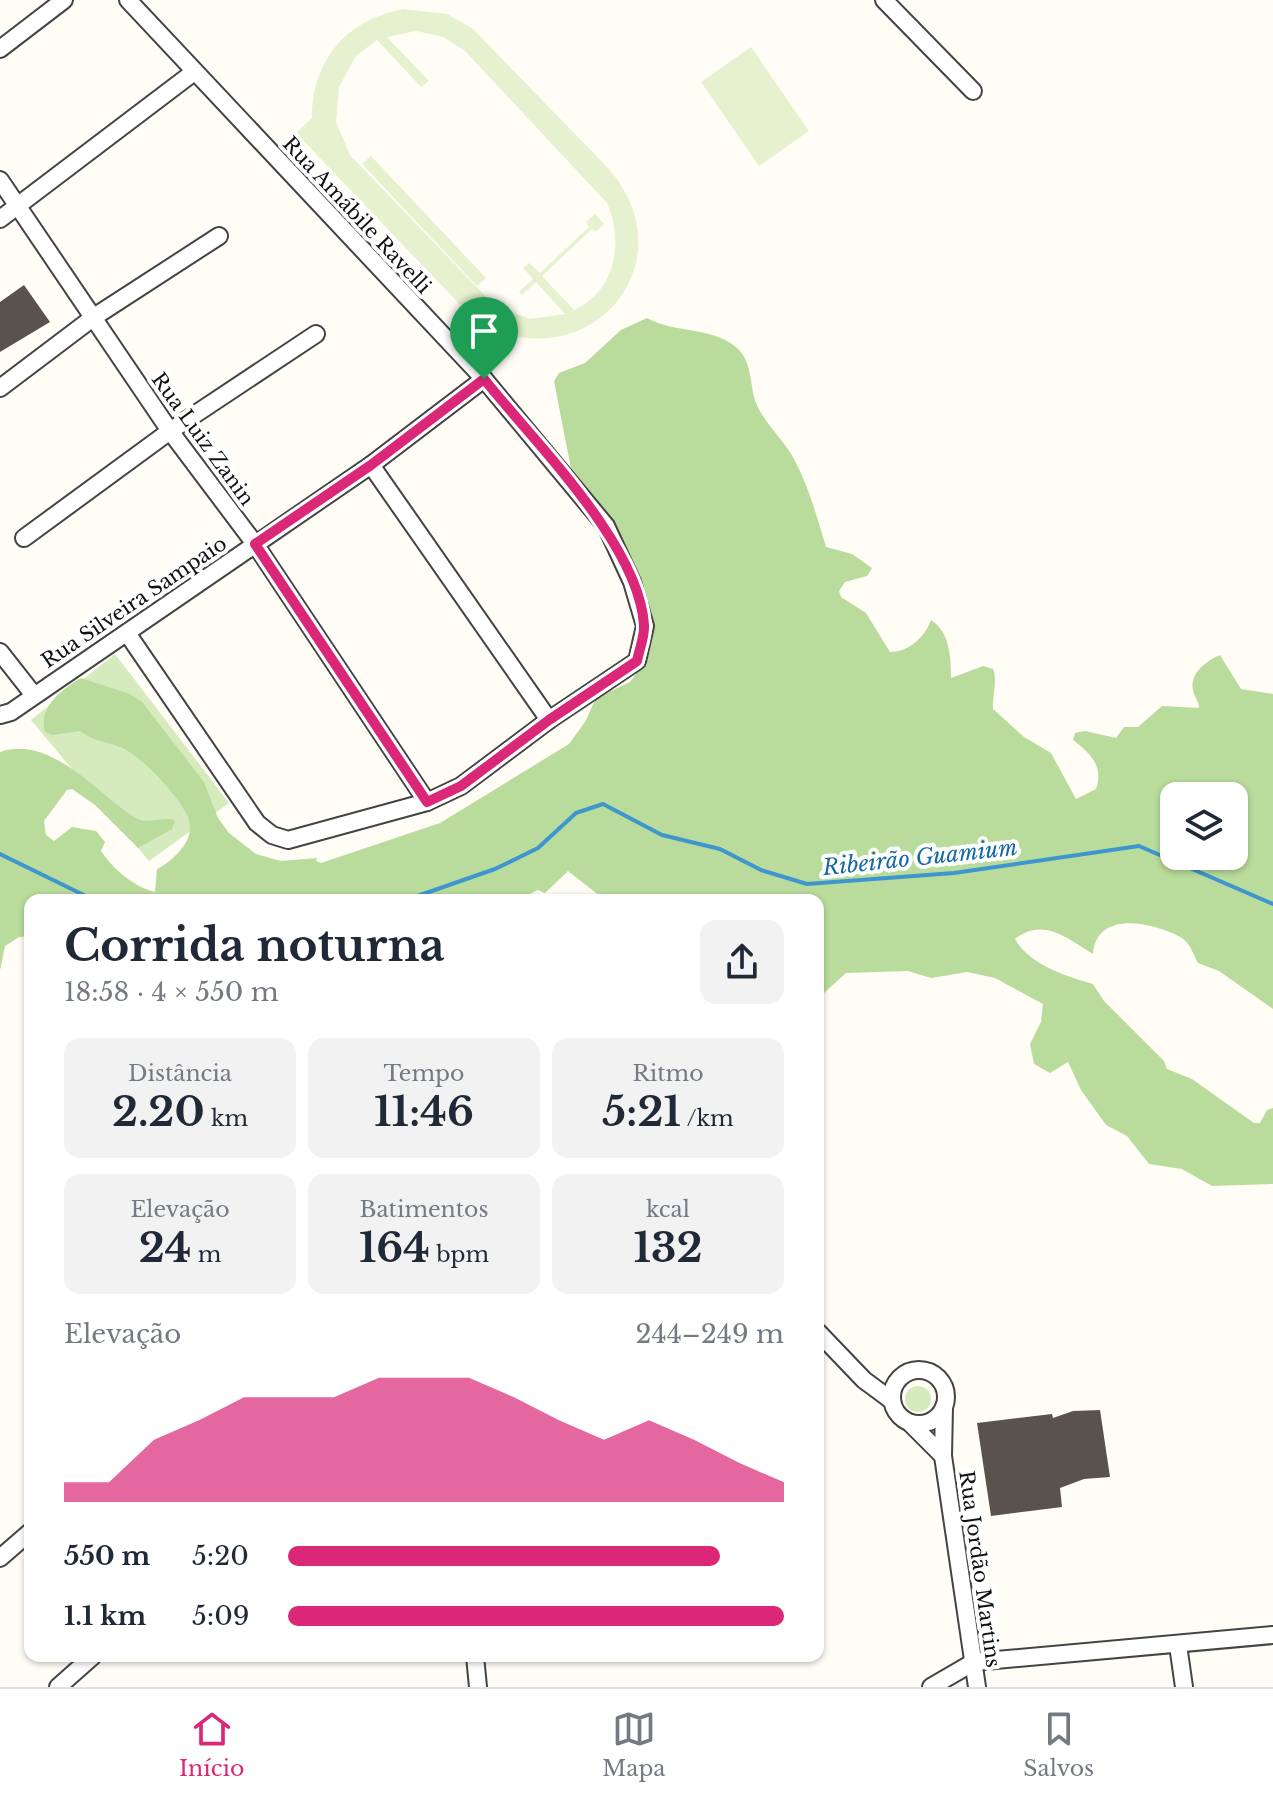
<!DOCTYPE html>
<html lang="pt">
<meta charset="utf-8">
<style>
:root{--surface:#fff;--page:#f2f2f3;--text:#1f2937;--muted:#747a83;--line:#e0e1e3;--accent:#db2777}
body{margin:0;font-family:"Libre Baskerville",serif;background:var(--page);color:var(--text);height:100vh;display:flex;flex-direction:column;font-size:30px;white-space:nowrap}
*{box-sizing:border-box;margin:0}
p{font-size:26px;color:var(--muted)}
.icon{flex:none;width:44px;height:44px;fill:none;stroke:currentColor;stroke-width:2;stroke-linecap:round;stroke-linejoin:round}
.map{position:relative;flex:1;overflow:hidden}
.sheet{position:absolute;left:24px;top:894px;width:800px;height:768px;display:flex;flex-direction:column;background:var(--surface);border-radius:16px;box-shadow:0 2px 6px #0004}
.sheet>*{flex:none}
.tools{position:absolute;left:1160px;top:782px;display:grid;gap:16px}
.tools a{display:grid;place-items:center;width:88px;height:88px;border-radius:16px;background:var(--surface);box-shadow:0 2px 6px #0004;font-size:40px}
.pin{position:absolute;display:grid;place-items:center;width:68px;height:68px;color:#fff;margin:-82px -34px;border-radius:50% 50% 50% 0;rotate:-45deg;box-shadow:0 0 8px #0007}
.pin .icon{rotate:45deg}
.round{display:grid;place-items:center;flex:none;width:84px;height:84px;border-radius:16px;background:var(--page)}
.overview{display:flex;align-items:center;justify-content:space-between;height:136px;padding:0 40px}
h1{font-size:44px;font-weight:700;line-height:60px}
.stats{display:grid;grid-template-columns:repeat(3,1fr);gap:12px;height:136px;padding:8px 40px}
.stats div{display:grid;align-content:center;border-radius:16px;background:var(--page);text-align:center}
.stats b{font-size:40px;font-weight:700}
.stats small{font-size:22px;font-weight:400}
.stats p{font-size:22px}
.chart{height:224px;padding:16px 40px}
.chart p{display:flex;justify-content:space-between}
.chart svg{width:100%;height:144px;margin-top:8px;fill:var(--accent);opacity:.7}
ul{padding:0 40px;list-style:none;font-size:26px}
li{display:grid;grid-template-columns:128px 96px 1fr;align-items:center;height:60px}
li i{height:20px;border-radius:10px;background:var(--accent)}
.dock{display:flex;justify-content:space-around;align-items:center;height:112px;border-top:2px solid var(--line);background:var(--surface);font-size:22px;color:var(--muted)}
.dock a{display:grid;justify-items:center;gap:4px}
.dock .on{color:var(--accent)}
.map>svg:first-child{display:block}
.green{fill:#d5ebbd}
.forest{fill:#b9dc9c;fill-rule:evenodd}
.pitch{fill:#e6f2cf;fill-rule:evenodd}
.lines{fill:none;stroke-linecap:round;stroke-linejoin:round}
.stream{stroke:#3f96cf;stroke-width:4}
.building{fill:#5a524d}
.street-casing{stroke:#444;stroke-width:20}
.street{stroke:#fff;stroke-width:16}
.route-casing{stroke:#fff;stroke-width:16}
.route{stroke:#db2777;stroke-width:10}
.labels{text-anchor:middle;stroke-width:8;stroke-linejoin:round;paint-order:stroke}
.street-label{font-size:20px;fill:#111;stroke:#fff}
.water-label{font-size:22px;font-style:italic;fill:#1768a6;stroke:#fff}
</style>
<div class="map">
<svg width="1273" height="1687" viewBox="0 0 1273 1687">
<rect width="100%" height="100%" fill="#fffdf5"/>
<!-- green -->
<g class="green">
<path d="M115,654L229,803L149,861L31,720Z"/>
<circle cx="918" cy="1399" r="13"/>
</g>
<!-- forest -->
<path class="forest" d="M647,318C675,334 716,326 739,350C752,363 750,386 756,403C764,423 784,440 794,459C809,487 817,517 826,547L852,554L872,568L867,576L845,582L839,591L841,597L866,613L890,652C909,652 925,637 931,620C950,632 951,658 951,678L983,666L993,669C998,680 992,696 993,709L1024,737L1051,753L1076,799L1096,789C1104,766 1090,753 1073,740L1075,733L1085,731L1116,738L1124,727H1138L1162,706L1199,708C1199,701 1194,697 1193,690C1189,673 1208,660 1220,655L1241,689L1273,694V1009L1219,971L1198,963C1193,954 1190,942 1180,937C1153,922 1096,910 1093,954C1067,938 1043,917 1015,939C1030,965 1066,976 1093,984L1104,1001L1164,1061L1167,1069L1192,1079L1254,1123H1260L1267,1110L1273,1108V1184L1212,1186L1182,1169L1149,1164L1127,1136L1106,1125L1081,1090L1068,1062L1050,1073L1034,1064L1030,1044L1041,1022L1043,1004L995,978L967,972L931,978L908,971L846,973L824,993L818,1012V900H605L568,871L545,893L538,890L517,900H30V936L19,937L5,946L0,970V752C50,734 98,794 134,817C147,826 161,816 175,820L172,829L138,848L95,805L72,789L67,790L44,821L46,835L54,841L72,827L96,831L105,842L101,851C114,870 134,887 155,892L157,869C172,861 196,840 189,820C183,800 140,754 120,747C104,741 95,742 80,731L53,735L45,732C38,707 62,689 81,678L130,694L142,702L204,782L218,818L229,833L256,854L281,861L317,858L316,861L321,863L440,823L569,744L585,722L596,698L630,682L638,671L635,618L628,592L573,479L554,381L559,373L585,363L621,330ZM1174,796H1234V856H1174Z"/>
<!-- pitch -->
<g class="pitch">
<path d="M404,9L447,14L472,28L608,168C686,256 601,371 493,330L489,335L296,133L312,118C312,60 347,19 404,9ZM416,31L443,37L465,51L607,203C624,242 616,291 574,310L542,276L592,229L596,232L604,224L595,214L586,222L589,227L540,273L529,263L523,268L533,279L519,292L522,295L536,282L565,314L530,319L494,305L350,155L336,122L339,87L356,56L377,40L421,87L429,81L387,37Z"/>
<path d="M751,47L809,131L759,166L701,82Z"/>
<path d="M371,156L486,278L477,286L362,164Z"/>
</g>
<g class="lines">
<!-- stream -->
<g class="stream">
<path d="M0,854L94,900"/>
<path d="M406,900L495,869L538,848L576,813L603,804L662,835L720,849L761,870L807,884L954,873L1139,846L1273,904"/>
</g>
</g>
<!-- building -->
<g class="building">
<path d="M24,285L50,322L0,352V302Z"/>
<path d="M1100,1410L1110,1477L1084,1479L1060,1488L1062,1507L991,1516L977,1423L1052,1414L1053,1418L1073,1411Z"/>
</g>
<g class="lines">
<!-- street casing -->
<g class="street-casing">
<g id="street">
<path d="M884,0L973,91"/>
<path d="M0,49L64,0"/>
<path d="M0,180L170,431L255,544L427,802"/>
<path d="M0,219L194,72"/>
<path d="M0,388L94,317L219,236"/>
<path d="M371,465L549,720"/>
<path d="M24,538L170,431L316,334"/>
<path d="M127,633L257,823L272,835L288,840L427,802L461,786L549,720L637,661L645,626L632,582L606,526L484,379L128,0"/>
<path d="M0,652L33,694"/>
<path d="M0,715L11,712L371,465L484,379"/>
<path d="M818,1332L864,1380L891,1400"/>
<circle cx="919" cy="1397" r="27"/>
<path d="M944,1407L943,1456L977,1687"/>
<path d="M911,1424L943,1456"/>
<path d="M0,1558L30,1532"/>
<path d="M1178,1645L1184,1687"/>
<path d="M475,1656L478,1687"/>
<path d="M58,1687L93,1656"/>
<path d="M931,1687L974,1662L1273,1635"/>
</g>
</g>
<!-- street -->
<use href="#street" class="street"/>
</g>
<g class="lines">
<!-- route casing -->
<g class="route-casing">
<path id="route" d="M484,379C534,442 639,544 644,625C645,636 639,650 637,661L549,720L461,786L427,802L255,544L371,465Z"/>
</g>
<!-- route -->
<use href="#route" class="route"/>
</g>
<g class="labels">
<!-- street labels -->
<g class="street-label">
<text transform="translate(357 215) rotate(47)" y="7">Rua Amábile Ravelli</text>
<text transform="translate(203 439) rotate(54)" y="7">Rua Luiz Zanin</text>
<text transform="translate(134 602) rotate(-34)" y="7">Rua Silveira Sampaio</text>
<text transform="translate(980 1569) rotate(82)" y="7">Rua Jordão Martins</text>
</g>
<!-- water labels -->
<g class="water-label">
<text transform="translate(920 857) rotate(-6)" y="8">Ribeirão Guamium</text>
</g>
</g>
</svg>
<div class="tools">
<a><svg class="icon" aria-label="layers" viewBox="0 0 24 24"><path d="M12 4l9 5-9 5-9-5zM3 14l9 5 9-5"/></svg></a>
</div>
<div class="pin" style="left:484px;top:379px;background:#1e9e55"><svg class="icon" aria-label="arrive" viewBox="0 0 24 24"><path d="M6 21V4h12l-3 4 3 4H6"/></svg></div>
<section class="sheet">
<div class="overview"><div><h1>Corrida noturna</h1><p>18:58 · 4 × 550 m</p></div><a class="round"><svg class="icon" aria-label="share" viewBox="0 0 24 24"><path d="M12 15V3M7 8l5-5 5 5M5 13v7h14v-7"/></svg></a></div>
<div class="stats">
<div><p>Distância</p><b>2.20<small> km</small></b></div>
<div><p>Tempo</p><b>11:46</b></div>
<div><p>Ritmo</p><b>5:21<small> /km</small></b></div>
</div>
<div class="stats">
<div><p>Elevação</p><b>24<small> m</small></b></div>
<div><p>Batimentos</p><b>164<small> bpm</small></b></div>
<div><p>kcal</p><b>132</b></div>
</div>
<div class="chart"><p><span>Elevação</span>244–249 m</p>
<svg viewBox="0 0 160 44" preserveAspectRatio="none"><path d="M0 44V38L10 38L20 25L30 19L40 12L50 12L60 12L70 6L80 6L90 6L100 12L110 19L120 25L130 19L140 25L150 32L160 38V44z"/></svg>
</div>
<ul>
<li><b>550 m</b>5:20<i style="width:87%"></i></li>
<li><b>1.1 km</b>5:09<i style="width:100%"></i></li>
</ul>
</section>
</div>
<nav class="dock">
<a class="on"><svg class="icon" aria-label="home" viewBox="0 0 24 24"><path d="M3 11l9-7 9 7M6 9v11h12V9"/></svg>Início</a>
<a><svg class="icon" aria-label="map" viewBox="0 0 24 24"><path d="M3 6l6-2 6 2 6-2v14l-6 2-6-2-6 2zM9 4v14M15 6v14"/></svg>Mapa</a>
<a><svg class="icon" aria-label="saved" viewBox="0 0 24 24"><path d="M7 4h10v16l-5-4-5 4z"/></svg>Salvos</a>
</nav>
